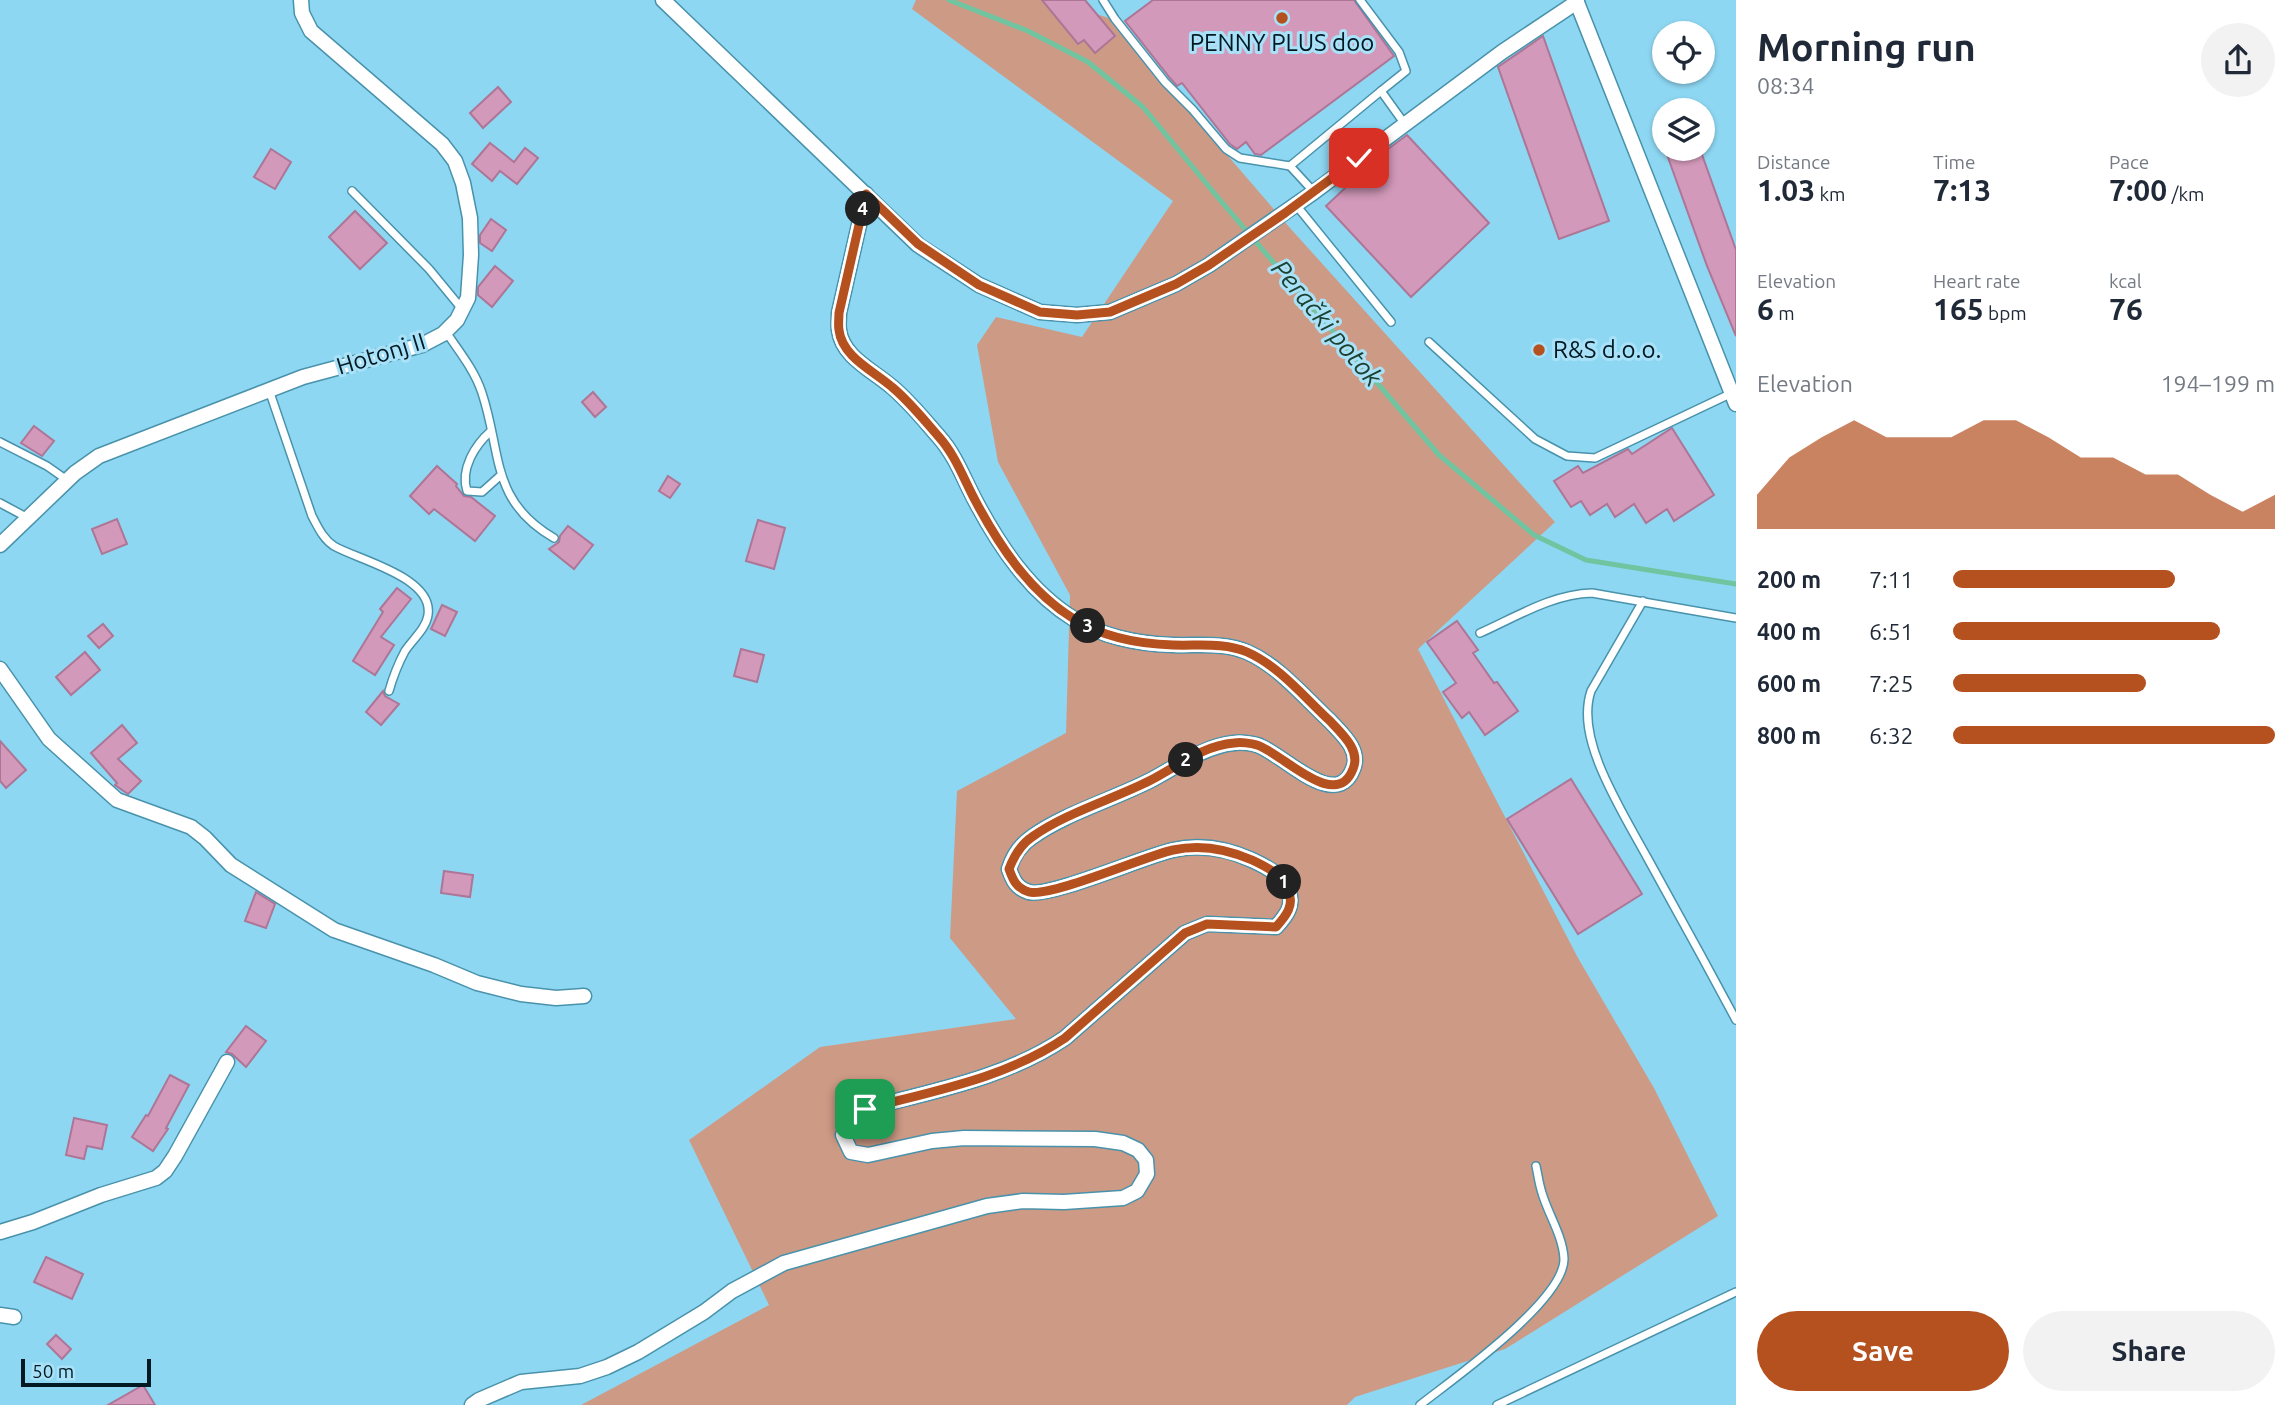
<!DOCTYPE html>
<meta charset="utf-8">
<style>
:root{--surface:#fff;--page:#f2f2f3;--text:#1f2937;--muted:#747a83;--accent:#b5501f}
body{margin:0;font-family:Ubuntu,sans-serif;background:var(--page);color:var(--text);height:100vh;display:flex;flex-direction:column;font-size:26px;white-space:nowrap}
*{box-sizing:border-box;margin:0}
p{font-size:23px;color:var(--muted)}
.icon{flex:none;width:38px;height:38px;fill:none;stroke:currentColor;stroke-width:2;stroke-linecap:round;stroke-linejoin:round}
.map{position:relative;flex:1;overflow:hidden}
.sheet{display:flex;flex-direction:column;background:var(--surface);width:560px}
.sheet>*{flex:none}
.controls{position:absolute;left:1652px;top:21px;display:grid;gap:14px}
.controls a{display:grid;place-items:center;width:63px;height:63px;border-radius:50%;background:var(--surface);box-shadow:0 2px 5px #0004;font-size:35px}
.scale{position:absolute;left:21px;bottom:18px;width:130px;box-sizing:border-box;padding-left:7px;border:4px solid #001923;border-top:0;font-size:19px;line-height:24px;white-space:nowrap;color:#001923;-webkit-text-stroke:5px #a9e2f8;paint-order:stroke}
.pin{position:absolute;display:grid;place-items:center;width:60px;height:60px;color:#fff;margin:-30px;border-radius:14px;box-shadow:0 4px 10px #0006}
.km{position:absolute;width:35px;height:35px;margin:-18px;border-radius:50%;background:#222;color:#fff;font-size:19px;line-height:35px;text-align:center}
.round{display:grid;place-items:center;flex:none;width:74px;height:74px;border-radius:37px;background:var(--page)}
.overview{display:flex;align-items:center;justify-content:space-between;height:119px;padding:0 21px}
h1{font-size:38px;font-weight:700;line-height:52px}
.metrics{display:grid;grid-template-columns:repeat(3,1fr);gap:10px;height:119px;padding:7px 21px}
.metrics div{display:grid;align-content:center}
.metrics b{font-size:30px;font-weight:700}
.metrics small{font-size:19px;font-weight:400}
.metrics p{font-size:19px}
.chart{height:196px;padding:14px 21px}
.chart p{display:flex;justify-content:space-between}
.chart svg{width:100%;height:126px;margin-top:7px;fill:var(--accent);opacity:.7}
.cta{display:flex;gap:14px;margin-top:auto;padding:14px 21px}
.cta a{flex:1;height:80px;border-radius:42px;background:var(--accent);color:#fff;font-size:28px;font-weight:700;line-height:80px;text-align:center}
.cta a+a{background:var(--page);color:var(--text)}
ul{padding:0 21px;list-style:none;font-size:23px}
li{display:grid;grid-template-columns:112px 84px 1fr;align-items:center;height:52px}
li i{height:18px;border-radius:9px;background:var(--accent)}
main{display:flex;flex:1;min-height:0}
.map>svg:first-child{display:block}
.green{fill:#cd9a85}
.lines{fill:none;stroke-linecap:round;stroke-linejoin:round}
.stream{stroke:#70c49f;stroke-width:5}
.building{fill:#d399ba;stroke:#ad7596;stroke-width:2}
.lane-casing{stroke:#4992ab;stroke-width:10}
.street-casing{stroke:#4992ab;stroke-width:17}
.lane{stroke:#fff;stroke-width:7}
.street{stroke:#fff;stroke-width:14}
.route-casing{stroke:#fff;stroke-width:14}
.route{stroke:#b5501f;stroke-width:9}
.poi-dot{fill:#b5501f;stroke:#a9e2f8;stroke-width:2.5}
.labels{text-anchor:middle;stroke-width:6;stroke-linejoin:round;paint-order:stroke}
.poi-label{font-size:24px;fill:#001923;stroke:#a9e2f8}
.street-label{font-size:24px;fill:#001923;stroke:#a9e2f8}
.water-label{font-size:26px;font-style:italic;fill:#1c4131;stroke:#a9e2f8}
</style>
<main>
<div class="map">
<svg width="1736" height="1405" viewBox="0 0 1736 1405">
<rect width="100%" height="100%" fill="#8ed7f2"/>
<!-- green -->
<path class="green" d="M916,0H1050L1109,18L1290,228L1555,522L1418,649L1578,958L1654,1088L1718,1216L1505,1349L1355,1397L1347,1405H581L769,1305L689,1140L820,1047L1016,1019L950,938L957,791L1066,733L1070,595L998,462L977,345L996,317L1082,337L1173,201L912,9Z"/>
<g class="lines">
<!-- stream -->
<path class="stream" d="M949,0L1028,31L1088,62L1143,107L1220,200L1439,455L1534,535L1586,560L1736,584"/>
</g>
<!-- building -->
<g class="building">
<path d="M1042,0H1085L1115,36L1095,53L1084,40L1078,44Z"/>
<path d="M1153,0H1354L1394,56L1261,155L1255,154L1246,142L1237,149L1230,144L1182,83L1177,86L1170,78L1125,21Z"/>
<path d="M1543,36L1609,221L1559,239L1498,67Z"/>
<path d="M498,87L511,102L483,128L470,113Z"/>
<path d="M1407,135L1489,223L1411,297L1326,206L1380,155Z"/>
<path d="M490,143L514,162L525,148L538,158L517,184L500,171L492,181L472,164Z"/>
<path d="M271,149L291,162L275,189L254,177Z"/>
<path d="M1665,149H1700L1736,250V336L1707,266Z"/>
<path d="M355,211L387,243L360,269L329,237Z"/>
<path d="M491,219L506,230L492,251L480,243V235Z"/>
<path d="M495,266L513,281L492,307L478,295V287Z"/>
<path d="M593,392L606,407L595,417L582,402Z"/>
<path d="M34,426L54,441L42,456L21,443Z"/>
<path d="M1672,428L1714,495L1674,521L1667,509L1646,523L1634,504L1615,517L1607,504L1590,515L1581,501L1571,507L1554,481L1578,466L1583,473L1628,449L1632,454Z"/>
<path d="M437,466L457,484L456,486L464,496L471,497L495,516L475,541L434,509L429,514L410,496Z"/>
<path d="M668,476L680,484L670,498L659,491Z"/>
<path d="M117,519L127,544L102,554L92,529Z"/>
<path d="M758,520L785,528L774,569L746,561Z"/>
<path d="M568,526L593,545L574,569L549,549L559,542L560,536Z"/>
<path d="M397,588L411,599L381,637L394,645L375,675L353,661L383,612L380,609Z"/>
<path d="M442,605L457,612L445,636L431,629Z"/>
<path d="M1457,621L1478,650L1473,653L1494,683L1497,682L1518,711L1485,735L1469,712L1462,718L1443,692L1456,683L1427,642Z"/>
<path d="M103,624L113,636L99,648L88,636Z"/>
<path d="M741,649L764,655L757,682L734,676Z"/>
<path d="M85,652L100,670L71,695L56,677Z"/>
<path d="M383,691L385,696L399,704L381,725L366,712Z"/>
<path d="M122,725L137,743L118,759L141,781L128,794L115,785L117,783L91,753Z"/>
<path d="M0,741L26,770L6,788L0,781Z"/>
<path d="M1571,779L1642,894L1578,934L1507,819Z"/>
<path d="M444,871L473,875L470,897L441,893Z"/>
<path d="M256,892L275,904L266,928L245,921Z"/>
<path d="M246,1026L266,1041L246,1067L232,1054L226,1052Z"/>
<path d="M170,1075L189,1085L166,1128L168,1129L153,1151L132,1137L146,1115L148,1116Z"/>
<path d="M74,1118L107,1125L102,1149L87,1146L84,1159L66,1155Z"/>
<path d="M46,1257L83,1274L72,1299L34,1282Z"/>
<path d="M56,1335L71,1349L62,1359L47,1344Z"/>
<path d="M143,1385L155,1405H108Z"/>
</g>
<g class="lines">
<!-- lane casing -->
<g class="lane-casing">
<g id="lane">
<path d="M1103,0L1115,19L1165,82L1193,110L1226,149L1240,158L1290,166L1314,192"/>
<path d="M1360,0L1399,52L1406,71L1381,91L1404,123"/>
<path d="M1290,166L1381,91"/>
<path d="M352,191L429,269L462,309"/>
<path d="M1296,205L1391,322"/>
<path d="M446,332C459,351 475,371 482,393C502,453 490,501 554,538"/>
<path d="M1429,342L1535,439L1567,456L1595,458L1732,393"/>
<path d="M269,390L312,516C318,527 323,539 334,546C358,560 434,577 428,615C426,629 412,640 405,651C398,664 393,677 389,691"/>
<path d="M491,431C475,445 460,469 467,491L482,492L501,475"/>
<path d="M0,442L47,466L67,480"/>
<path d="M0,503L28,518"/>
<path d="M1643,601L1591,691C1583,715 1590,741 1599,764C1612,797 1631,828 1648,859C1678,913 1707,966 1736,1020"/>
<path d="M1480,633C1516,617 1552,594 1592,593L1736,618"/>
<path d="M1420,1405C1453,1379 1564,1301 1564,1259C1563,1236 1548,1214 1542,1193C1539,1184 1538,1175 1536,1166"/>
<path d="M1497,1405L1736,1292"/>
</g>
</g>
<!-- street casing -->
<g class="street-casing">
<g id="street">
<path d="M663,0L918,245L979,285L1040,312L1077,315L1110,312L1176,284L1209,265L1314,192L1502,52L1577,2"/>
<path d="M1576,0L1736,404"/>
<path d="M0,545L75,473L99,456L303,377L422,345L443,334L457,320L468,298L471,255L470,218L463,183L455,161L442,144L311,31L302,13L301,0"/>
<path d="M0,669L49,739L117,800L191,827L205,838L231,865L334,930L434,965L477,983L521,994L556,998L584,996"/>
<path d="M0,1232L33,1222L101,1195L156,1178L165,1171L175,1156L227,1062"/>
<path d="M0,1315L14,1317"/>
<path d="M472,1405L479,1400L521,1382L580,1376L607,1367L638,1352L704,1312L732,1291L784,1263L987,1206L1023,1201L1064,1202L1123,1198L1137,1191L1147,1174L1146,1160L1138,1150L1123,1143L1095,1139L964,1138L932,1141L868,1155L851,1152L843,1135L848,1121L865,1109C933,1091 1006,1078 1065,1038L1185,933L1207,924L1276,927C1286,916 1295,905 1288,890C1281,874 1267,867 1252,860C1228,849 1200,844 1173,850C1145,856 1049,898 1029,892C1016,888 1013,880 1009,869C1013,856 1020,845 1032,837C1064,814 1114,799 1151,780C1176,767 1204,746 1234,743C1240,742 1251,743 1257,745C1281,752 1336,813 1353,769C1361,750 1342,734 1330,721C1304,697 1279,666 1247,652C1224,642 1197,646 1173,645C1139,644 1103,637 1074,619C1030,592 1000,547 976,502C964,480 956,456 939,437C924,420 910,402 892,387C874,371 842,357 839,330C838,325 839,318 839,313L866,194"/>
</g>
</g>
<!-- lane -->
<use href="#lane" class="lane"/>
<!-- street -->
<use href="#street" class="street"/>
</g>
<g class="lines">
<!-- route casing -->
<g class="route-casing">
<path id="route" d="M865,1109C933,1091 1006,1078 1065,1038L1185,933L1207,924L1276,927C1286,916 1295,905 1288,890C1281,874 1267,867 1252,860C1227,849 1200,844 1173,850C1145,856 1050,898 1029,892C1016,888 1013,880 1009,869C1014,856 1020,845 1032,837C1065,813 1114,799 1151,780C1176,767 1204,745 1234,743C1240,742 1251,743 1257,745C1281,752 1336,813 1353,769C1361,750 1342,734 1330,721C1304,697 1279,666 1247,652C1224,642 1197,646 1173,645C1139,644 1103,637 1074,619C1030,592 1000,547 976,502C964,480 956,456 939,437C924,420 910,402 892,387C874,371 842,357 839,330C838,325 839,318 839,313L866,194L918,244L979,285L1040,312L1077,315L1110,312L1176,284L1209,265L1285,213L1359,158"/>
</g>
<!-- route -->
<use href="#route" class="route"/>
</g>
<!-- markers -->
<g class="poi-dot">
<circle cx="1282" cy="18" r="7"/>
<circle cx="1539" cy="350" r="7"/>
</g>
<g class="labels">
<!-- poi labels -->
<g class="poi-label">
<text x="1282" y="51">PENNY PLUS doo</text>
<text x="1553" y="358" text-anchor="start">R&amp;S d.o.o.</text>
</g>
<!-- street labels -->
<g class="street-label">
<text transform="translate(381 354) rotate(-17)" y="8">Hotonj II</text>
</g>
<!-- water labels -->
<g class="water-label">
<text transform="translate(1327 323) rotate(50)" y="9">Perački potok</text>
</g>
</g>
</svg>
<div class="controls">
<a><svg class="icon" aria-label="locate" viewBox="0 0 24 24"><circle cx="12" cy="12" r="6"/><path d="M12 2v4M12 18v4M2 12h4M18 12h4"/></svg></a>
<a><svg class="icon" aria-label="layers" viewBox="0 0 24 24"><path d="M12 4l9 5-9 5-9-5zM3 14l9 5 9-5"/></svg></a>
</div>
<div class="scale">50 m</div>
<div class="pin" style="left:865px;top:1109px;background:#1e9e55"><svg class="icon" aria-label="arrive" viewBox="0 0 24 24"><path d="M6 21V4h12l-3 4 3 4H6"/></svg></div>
<div class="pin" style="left:1359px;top:158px;background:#d93025"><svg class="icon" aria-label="check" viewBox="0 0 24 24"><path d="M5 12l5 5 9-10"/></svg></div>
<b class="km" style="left:1284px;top:882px">1</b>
<b class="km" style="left:1186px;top:760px">2</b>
<b class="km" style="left:1088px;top:626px">3</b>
<b class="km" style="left:863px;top:209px">4</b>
</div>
<section class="sheet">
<div class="overview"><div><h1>Morning run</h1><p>08:34</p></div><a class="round"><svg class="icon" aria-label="share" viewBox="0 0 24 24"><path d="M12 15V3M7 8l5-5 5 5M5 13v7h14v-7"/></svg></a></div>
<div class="metrics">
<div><p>Distance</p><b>1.03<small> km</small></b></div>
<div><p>Time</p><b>7:13</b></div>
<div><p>Pace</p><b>7:00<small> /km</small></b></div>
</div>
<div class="metrics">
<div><p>Elevation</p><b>6<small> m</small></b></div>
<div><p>Heart rate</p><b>165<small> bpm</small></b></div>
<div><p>kcal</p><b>76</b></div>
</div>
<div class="chart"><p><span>Elevation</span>194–199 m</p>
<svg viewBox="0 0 160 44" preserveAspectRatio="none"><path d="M0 44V32L10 19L20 12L30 6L40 12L50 12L60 12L70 6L80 6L90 12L100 19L110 19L120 25L130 25L140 32L150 38L160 32V44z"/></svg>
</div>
<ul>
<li><b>200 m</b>7:11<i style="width:69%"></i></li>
<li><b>400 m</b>6:51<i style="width:83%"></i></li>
<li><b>600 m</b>7:25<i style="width:60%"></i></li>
<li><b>800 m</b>6:32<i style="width:100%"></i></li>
</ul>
<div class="cta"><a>Save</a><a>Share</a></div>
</section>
</main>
